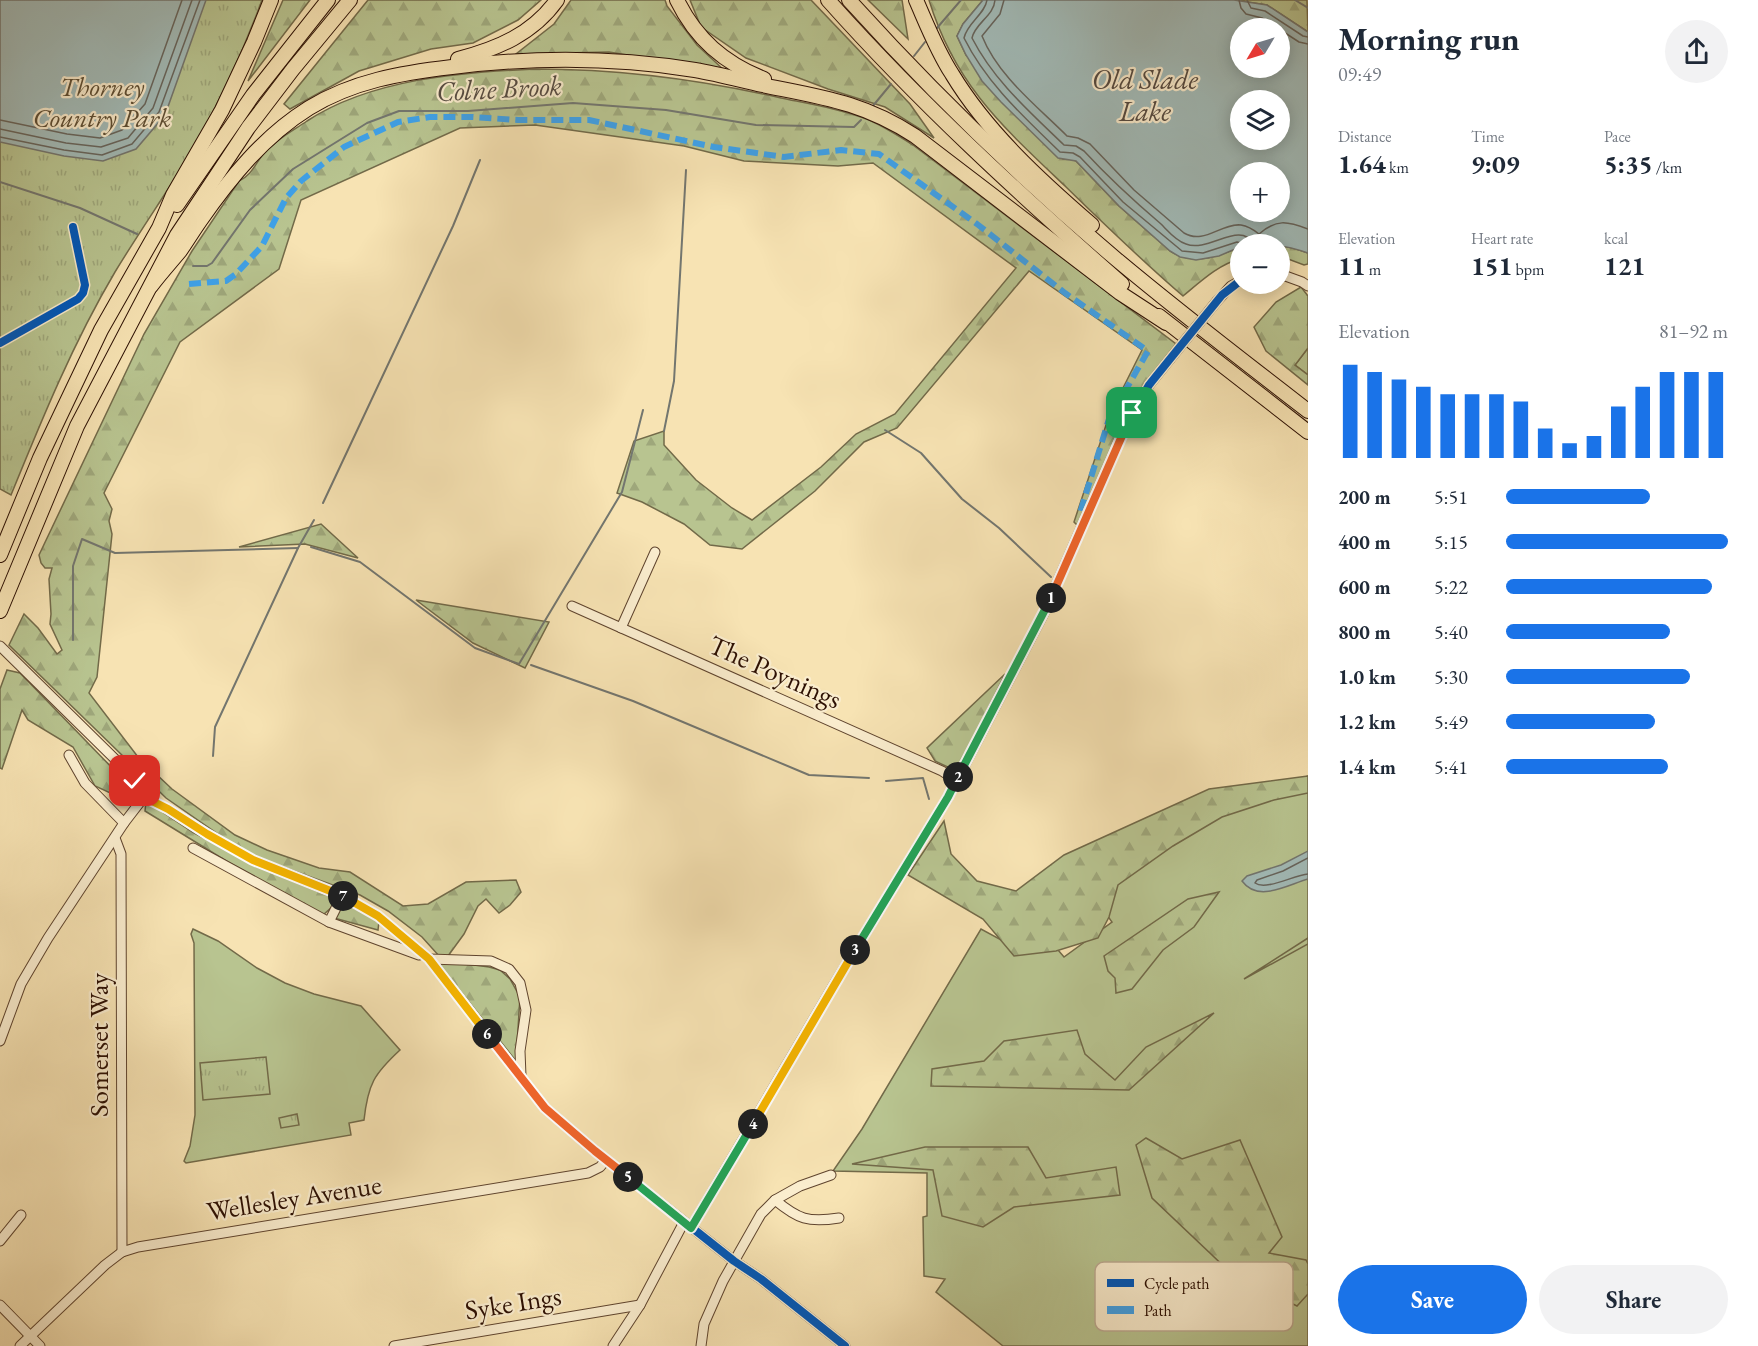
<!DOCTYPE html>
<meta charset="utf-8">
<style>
:root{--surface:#fff;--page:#f2f2f3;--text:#1f2937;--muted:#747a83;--accent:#1a73e8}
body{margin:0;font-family:"EB Garamond",serif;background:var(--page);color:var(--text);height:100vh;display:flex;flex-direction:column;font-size:22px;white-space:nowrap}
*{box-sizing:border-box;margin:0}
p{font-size:20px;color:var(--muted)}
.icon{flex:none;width:33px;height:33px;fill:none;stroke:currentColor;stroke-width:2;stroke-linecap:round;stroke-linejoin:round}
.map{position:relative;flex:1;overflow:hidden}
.panel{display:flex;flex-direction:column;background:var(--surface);width:450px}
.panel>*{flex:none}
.needle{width:39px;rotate:232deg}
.fabs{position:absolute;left:1230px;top:18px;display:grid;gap:12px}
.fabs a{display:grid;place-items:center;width:60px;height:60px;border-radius:50%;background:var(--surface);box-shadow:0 3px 15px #0003;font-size:30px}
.pin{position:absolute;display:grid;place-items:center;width:51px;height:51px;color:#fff;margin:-26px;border-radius:12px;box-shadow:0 3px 9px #0006}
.km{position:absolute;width:30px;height:30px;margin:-15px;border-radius:50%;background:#222;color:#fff;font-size:16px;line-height:30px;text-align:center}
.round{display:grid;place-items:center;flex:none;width:63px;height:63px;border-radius:32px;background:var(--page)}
.head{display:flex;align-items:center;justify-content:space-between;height:102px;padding:0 30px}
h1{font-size:33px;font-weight:700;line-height:45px}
.stats{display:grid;grid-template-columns:repeat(3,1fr);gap:9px;height:102px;padding:6px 30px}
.stats div{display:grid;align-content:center}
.stats b{font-size:26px;font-weight:700}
.stats small{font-size:16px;font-weight:400}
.stats p{font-size:16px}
.chart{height:168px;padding:12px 30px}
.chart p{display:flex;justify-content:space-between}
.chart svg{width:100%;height:108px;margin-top:6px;stroke:var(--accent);stroke-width:6}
.action{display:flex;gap:12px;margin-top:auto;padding:12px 30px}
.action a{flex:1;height:69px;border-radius:36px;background:var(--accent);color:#fff;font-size:24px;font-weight:700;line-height:69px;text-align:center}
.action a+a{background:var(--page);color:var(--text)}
ul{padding:0 30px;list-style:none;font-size:20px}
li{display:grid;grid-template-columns:96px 72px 1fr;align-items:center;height:45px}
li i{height:15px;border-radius:8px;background:var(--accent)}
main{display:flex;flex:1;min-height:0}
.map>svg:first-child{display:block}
.grass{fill:#b8c490;stroke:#726a49;stroke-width:1.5}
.forest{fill:url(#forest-firs);stroke:#726a49;stroke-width:1.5}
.park{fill:url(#park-tufts);stroke:#726a49;stroke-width:1.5}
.water{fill:#a2bbb8;stroke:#73766f;stroke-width:1.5;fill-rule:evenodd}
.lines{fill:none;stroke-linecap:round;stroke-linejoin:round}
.shore{stroke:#67655d;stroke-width:1.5}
.stream{stroke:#73766f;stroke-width:2}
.minor-casing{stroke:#5f442e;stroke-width:11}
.highway-casing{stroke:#2c0f02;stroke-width:16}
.minor{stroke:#faedce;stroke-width:9}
.highway{stroke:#f7e3b3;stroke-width:14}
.minor-bridge-casing{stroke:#5f442e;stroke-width:11;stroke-linecap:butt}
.minor-bridge{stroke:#faedce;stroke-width:9}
.quiet{stroke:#3ea1e9;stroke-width:6;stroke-dasharray:12 6;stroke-linecap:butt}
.cycleway-casing{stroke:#faedce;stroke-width:11}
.cycleway{stroke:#0057b8;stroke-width:8}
.split-1-casing{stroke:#fff;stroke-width:12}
.split-2-casing{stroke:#fff;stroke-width:12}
.split-3-casing{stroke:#fff;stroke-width:12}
.split-4-casing{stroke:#fff;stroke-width:12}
.split-5-casing{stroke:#fff;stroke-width:12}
.split-6-casing{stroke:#fff;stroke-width:12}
.split-7-casing{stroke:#fff;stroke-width:12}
.split-8-casing{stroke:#fff;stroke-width:12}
.split-1{stroke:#f0652b;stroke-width:8}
.split-2{stroke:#22a559;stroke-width:8}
.split-3{stroke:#22a559;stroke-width:8}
.split-4{stroke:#f5b400;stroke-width:8}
.split-5{stroke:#22a559;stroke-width:8}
.split-6{stroke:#f0652b;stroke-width:8}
.split-7{stroke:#f5b400;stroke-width:8}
.split-8{stroke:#f5b400;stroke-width:8}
.labels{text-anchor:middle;stroke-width:4.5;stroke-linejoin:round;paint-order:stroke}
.park-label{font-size:27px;font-style:italic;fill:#5d4e34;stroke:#faedce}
.street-label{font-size:27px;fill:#2c0f02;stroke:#faedce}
.water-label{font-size:28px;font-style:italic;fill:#554b42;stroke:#faedce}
.key{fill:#faedce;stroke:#bcaa91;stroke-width:1.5}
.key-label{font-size:16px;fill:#2c0f02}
</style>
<main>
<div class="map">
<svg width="1308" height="1346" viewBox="0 0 1308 1346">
<defs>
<pattern id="forest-firs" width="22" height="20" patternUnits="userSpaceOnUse" patternTransform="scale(1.5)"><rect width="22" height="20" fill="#b8c490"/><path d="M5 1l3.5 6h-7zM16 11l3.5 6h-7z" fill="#9ea77b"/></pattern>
<pattern id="park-tufts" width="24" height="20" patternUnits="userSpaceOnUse" patternTransform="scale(1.5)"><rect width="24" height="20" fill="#b8c490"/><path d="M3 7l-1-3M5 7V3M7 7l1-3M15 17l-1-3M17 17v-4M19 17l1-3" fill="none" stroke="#9ea77b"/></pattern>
</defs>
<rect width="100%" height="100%" fill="#f7e3b3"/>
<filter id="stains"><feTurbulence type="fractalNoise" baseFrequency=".00333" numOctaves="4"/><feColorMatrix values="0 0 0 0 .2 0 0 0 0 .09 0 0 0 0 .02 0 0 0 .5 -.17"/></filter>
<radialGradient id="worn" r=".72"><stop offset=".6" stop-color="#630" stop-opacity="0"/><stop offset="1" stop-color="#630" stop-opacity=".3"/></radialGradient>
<!-- grass -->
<g class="grass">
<path d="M1308,348V375L1295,365Z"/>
<path d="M1308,776V1346H1003L936,1292L945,1279L924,1276L923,1217L927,1216V1173L833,1171L862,1129L981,929L1014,947L1041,930L1064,957L1112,922L1092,894L1104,849Z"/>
<path d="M193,929L218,941L257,968L285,983L314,994L361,1006L400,1050C374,1074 368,1084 364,1120L349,1123L351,1135L186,1163L184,1161L190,1146L195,1115L194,943L191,934Z"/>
</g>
<!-- forest -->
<g class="forest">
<path d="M283,0H310L248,81Z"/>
<path d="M368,0H541L518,20L473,43L431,49L359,71L290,109L284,104Z"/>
<path d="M571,0H665L667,6L697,45L725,71L609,52L516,54L554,24Z"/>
<path d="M690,0H811L910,104L934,138L885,107L828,89L746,58L701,27Z"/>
<path d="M868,0H902L908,39Z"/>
<path d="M929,0H983L963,24L957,36L966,55L1063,159H1072L1076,161L1119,206L1170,251C1194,266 1216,257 1240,247V259C1219,264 1200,282 1183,296C1142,261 1104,224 1065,186C1003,127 955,85 929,0Z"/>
<path d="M1234,0H1307L1308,32L1267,5Z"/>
<path d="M536,69C621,69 698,79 781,98C810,104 841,109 869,120C885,127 899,136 913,145L1176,344L1141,389L1078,526L1074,522L1109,416L1142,350L1029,271L897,428L864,442L815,491L742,549L710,545L684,524L642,502L617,493L634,441L664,431V445L696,480L732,508L752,520L821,467L856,434L895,414L1016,268L873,163L838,166L744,161L684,146L535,125L460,128L301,200L279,269L180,342L104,493L112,509L109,521L112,534L97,677L89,693L138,757L172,789L235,835L267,850L319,868L350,872L403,906L428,904L466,882L516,880L521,892L510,905L499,913L486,899L478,906L464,934L448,956L440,957L422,937L388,911L360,895L253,856L231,843L166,798L9,645L24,614L38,628L57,654L62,650L50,624L51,614L49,579L52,568H45L41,563L39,555L144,334L192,251L239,181C253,175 256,161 266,151C277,139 294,130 307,121C371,79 461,72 536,69Z"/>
<path d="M1255,244C1274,243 1290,246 1308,253V264L1304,265L1280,256V244Z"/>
<path d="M1301,287L1308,296V348L1295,365L1308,375V385L1266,351L1254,327L1276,302Z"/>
<path d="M321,524L358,558L305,544L239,547Z"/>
<path d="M416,600L549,622L525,668L473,643Z"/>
<path d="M7,670L20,673L119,775L128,801L95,786L73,747L28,720L22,710L2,769L0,768V689Z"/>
<path d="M1005,674L959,767L954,770L935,761L927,748Z"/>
<path d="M1308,776V793L1274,800L1222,817L1173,846L1118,885L1109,917L1098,938L1056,951L1014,956L983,919L908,875L944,821L951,854L977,881L1016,891L1064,855L1209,789Z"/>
<path d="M146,801L194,833L251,861L330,895L333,906L323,915L228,862L145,811Z"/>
<path d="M1219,892L1194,927L1163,950L1132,989L1116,993L1115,978L1108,971L1104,956L1188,899Z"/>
<path d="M342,901L379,921L378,930L334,918Z"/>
<path d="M1308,938V944L1244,979Z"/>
<path d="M438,960L489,967L500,970L510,979L520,997L516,1061L438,963Z"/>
<path d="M1214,1013L1129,1090L931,1086L932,1069L984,1061L1004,1041L1077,1030L1085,1054L1115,1080L1146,1047Z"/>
<path d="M1146,1138L1182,1159L1240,1140L1282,1237L1269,1253L1306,1260L1308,1264V1294L1297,1306L1232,1274L1152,1198L1136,1145Z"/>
<path d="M925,1147H1028L1046,1178L1116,1167L1120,1195L1014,1207L983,1227L942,1216L933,1170L852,1164Z"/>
</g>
<!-- park -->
<g class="park">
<path d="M0,0H262C242,55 216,110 186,161C163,198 138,234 115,272C73,343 42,419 11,495L0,489Z"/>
<path d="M266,1057L270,1094L203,1100L200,1063Z"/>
<path d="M297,1114L299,1125L281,1128L279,1118Z"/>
</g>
<!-- water -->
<g class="water">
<path d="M0,0H206L165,115L136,149L103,161L64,156L0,142Z"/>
<path d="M983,0H1234L1267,5L1308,32V253C1283,244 1267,244 1240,244V247L1219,256L1196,260L1180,257L1170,251L1119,206L1076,161L1058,158L1001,102L982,81L966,55L957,36L963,24ZM1280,28V68H1240V28ZM1280,100V140H1240V100ZM1240,172H1280V212H1240Z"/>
<path d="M1308,851V879C1287,885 1258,903 1242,881L1247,876L1281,865Z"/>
</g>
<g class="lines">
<!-- shore -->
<g class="shore">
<path d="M987,0C985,14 967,23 964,38C987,84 1024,117 1060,152L1073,153L1080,157L1123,202L1182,251L1203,253L1237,242L1245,244"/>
<path d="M995,0C994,16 975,23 972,38C994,81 1030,112 1064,145L1076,146L1084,151C1108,177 1134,201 1161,224C1168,231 1176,241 1186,244C1208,253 1241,220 1253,244"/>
<path d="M1004,0L1000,14L982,36C998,76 1037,106 1067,136L1078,138L1090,144L1134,190L1184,233C1204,245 1221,223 1241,225C1248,226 1254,230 1259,234C1276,219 1287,221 1308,229"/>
<path d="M1239,0L1241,8L1246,14L1262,18L1299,42L1308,44"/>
<path d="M1247,0L1251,8L1265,11L1303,36L1308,37"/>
<path d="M0,120L67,134L100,138L122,130L145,104L182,0"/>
<path d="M0,129L66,143L101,147L128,138L153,108L192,0"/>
<path d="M0,137L64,150L102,155L132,144L159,112L200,0"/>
<path d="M1308,858L1283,871L1257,880L1255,883C1266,891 1294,875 1308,874"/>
</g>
<!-- stream -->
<g class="stream">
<path d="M1295,0L1308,8"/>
<path d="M937,28L961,0"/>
<path d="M914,56L925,42"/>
<path d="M872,107L891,84"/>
<path d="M0,182L80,208L137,234"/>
<path d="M193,266H207L212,263L250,210L293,169L367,123L399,111H468L573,103L666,110L756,125L854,127L861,120"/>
<path d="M885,430L921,453L962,499L999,528L1051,577"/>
<path d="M664,431L674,381L686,170"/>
<path d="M323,503L453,226L480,160"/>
<path d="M311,547L360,562L475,648L519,664L622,492L643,410"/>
<path d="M73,640V566L82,539L115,553L298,548"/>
<path d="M531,665L633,701L809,775L869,778"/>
<path d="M213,756L215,727L298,548L314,520"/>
<path d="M886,781L923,778L929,799"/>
</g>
<!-- minor casing -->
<g class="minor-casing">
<g id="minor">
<path d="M1280,274L1302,282L1308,286"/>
<path d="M1217,301L1231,286L1240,281"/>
<path d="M572,606L942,771L948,775L953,787"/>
<path d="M621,628L655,552"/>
<path d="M0,646L123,767L135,781L144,797"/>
<path d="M69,755L85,783L124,823"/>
<path d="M144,797L168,809L207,834L253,860L342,896L378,916L429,959L545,1108L595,1151L734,1261L761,1279L845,1346"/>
<path d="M115,838L121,854L122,1252"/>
<path d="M193,848L329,922L419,955"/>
<path d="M329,922L342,896"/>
<path d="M429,959L491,961L509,969L520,983L526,1010L520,1051L521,1076"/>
<path d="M0,1041L21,984L48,938L124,823L144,797"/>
<path d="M775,1200C798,1219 808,1223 839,1218"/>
<path d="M691,1228L835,983L948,797L1044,613L1126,425L1149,385L1170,359"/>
<path d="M0,1241L21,1215"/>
<path d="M0,1305L40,1346"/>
<path d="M20,1346L105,1265L122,1252L138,1247L588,1173L600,1167L606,1160"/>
<path d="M394,1346L640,1305"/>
<path d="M613,1346L640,1305L684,1222"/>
<path d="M701,1346L704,1324L723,1281L761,1214L775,1200L800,1186L831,1175"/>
</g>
</g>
<!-- highway casing -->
<g class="highway-casing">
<g id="highway">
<path d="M677,0C696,39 724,63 764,79"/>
<path d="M828,0C919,102 1019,194 1122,284"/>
<path d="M849,0C932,92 1022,179 1116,259C1178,311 1243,361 1308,411"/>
<path d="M916,0C927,25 937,51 952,74C987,132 1041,181 1092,225"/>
<path d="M458,59C497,49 533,34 557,0"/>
<path d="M177,205L253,95L328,0"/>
<path d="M151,286C160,274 170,263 180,251C187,241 193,231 200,221C230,178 264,136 309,108C353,81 401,73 452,67C533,57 614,57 695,70C718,74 740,80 762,85C821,97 863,102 915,136L1120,293L1166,323"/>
<path d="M1159,316L1308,432"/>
<path d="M0,555L40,458L101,330L159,228L173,195L222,110L254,42L271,0"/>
<path d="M0,611L77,426L177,235L248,128L293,69L350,0"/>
</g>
</g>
<!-- minor -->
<use href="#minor" class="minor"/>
<!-- highway -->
<use href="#highway" class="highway"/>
<!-- minor-bridge casing -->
<g class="minor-bridge-casing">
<path id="minor-bridge" d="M1170,359L1217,301"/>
</g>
<!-- minor-bridge -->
<use href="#minor-bridge" class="minor-bridge"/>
<!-- quiet -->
<path class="quiet" d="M189,284L226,281L236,274L262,246L286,198L301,181L344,147L398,122L430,117H473L518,120H589L714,147L784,157L841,150L879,154L977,224L1065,293L1148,351L1109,419L1080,513"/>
<!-- cycleway casing -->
<g class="cycleway-casing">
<g id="cycleway">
<path d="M0,343L78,299L83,293L85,285L73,227"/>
<path d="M144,797L168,809L207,834L253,860L342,896L378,916L429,959L545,1108L595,1151L734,1261L761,1279L845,1346"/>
<path d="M691,1228L835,983L948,797L1044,613L1126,425L1149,385L1170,359L1222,295L1240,281"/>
</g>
</g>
<!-- cycleway -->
<use href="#cycleway" class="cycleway"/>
</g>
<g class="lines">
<!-- split-1 casing -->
<g class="split-1-casing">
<path id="split-1" d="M1051,598L1132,413"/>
</g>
<!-- split-2 casing -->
<g class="split-2-casing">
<path id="split-2" d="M958,777L1051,598"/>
</g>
<!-- split-3 casing -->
<g class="split-3-casing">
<path id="split-3" d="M855,950L948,797L958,777"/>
</g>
<!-- split-4 casing -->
<g class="split-4-casing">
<path id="split-4" d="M753,1124L855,950"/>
</g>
<!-- split-5 casing -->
<g class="split-5-casing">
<path id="split-5" d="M628,1177L691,1228L753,1124"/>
</g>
<!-- split-6 casing -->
<g class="split-6-casing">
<path id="split-6" d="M487,1034L545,1108L595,1151L628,1177"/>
</g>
<!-- split-7 casing -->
<g class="split-7-casing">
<path id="split-7" d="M343,896L378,916L429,959L487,1034"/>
</g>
<!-- split-8 casing -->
<g class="split-8-casing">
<path id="split-8" d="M135,781L144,797L168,809L207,834L253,860L343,896"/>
</g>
<!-- split-1 -->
<use href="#split-1" class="split-1"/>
<!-- split-2 -->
<use href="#split-2" class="split-2"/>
<!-- split-3 -->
<use href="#split-3" class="split-3"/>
<!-- split-4 -->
<use href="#split-4" class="split-4"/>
<!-- split-5 -->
<use href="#split-5" class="split-5"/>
<!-- split-6 -->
<use href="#split-6" class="split-6"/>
<!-- split-7 -->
<use href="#split-7" class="split-7"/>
<!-- split-8 -->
<use href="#split-8" class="split-8"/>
</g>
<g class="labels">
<!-- park labels -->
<g class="park-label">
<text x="102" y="96">Thorney<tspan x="102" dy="31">Country Park</tspan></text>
</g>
<!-- street labels -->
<g class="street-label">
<text transform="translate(775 672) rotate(24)" y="9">The Poynings</text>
<text transform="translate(99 1045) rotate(-90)" y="9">Somerset Way</text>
<text transform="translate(294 1198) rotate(-9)" y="9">Wellesley Avenue</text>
<text transform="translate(513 1303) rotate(-9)" y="9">Syke Ings</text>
</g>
<!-- water labels -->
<g class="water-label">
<text x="1145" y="89">Old Slade<tspan x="1145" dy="32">Lake</tspan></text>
<text transform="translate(499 88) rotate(-3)" y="10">Colne Brook</text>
</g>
</g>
<!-- legend -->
<rect x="1095" y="1262" width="198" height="69" rx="9" class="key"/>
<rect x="1107" y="1279" width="27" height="8" fill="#0057b8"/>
<rect x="1107" y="1306" width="27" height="8" fill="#3ea1e9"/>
<g class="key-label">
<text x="1144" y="1289">Cycle path</text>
<text x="1144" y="1316">Path</text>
</g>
<rect width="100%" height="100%" filter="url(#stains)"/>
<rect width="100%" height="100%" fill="url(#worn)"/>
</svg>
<div class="fabs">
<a><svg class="needle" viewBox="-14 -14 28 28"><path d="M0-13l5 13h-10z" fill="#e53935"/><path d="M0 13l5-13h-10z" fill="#747a83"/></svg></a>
<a><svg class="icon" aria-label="layers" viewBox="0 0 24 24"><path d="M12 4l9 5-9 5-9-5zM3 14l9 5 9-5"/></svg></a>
<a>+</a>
<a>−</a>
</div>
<div class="pin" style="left:1132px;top:413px;background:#1e9e55"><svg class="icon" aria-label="arrive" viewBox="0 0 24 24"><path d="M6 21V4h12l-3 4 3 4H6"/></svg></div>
<div class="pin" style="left:135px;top:781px;background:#d93025"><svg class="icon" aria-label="check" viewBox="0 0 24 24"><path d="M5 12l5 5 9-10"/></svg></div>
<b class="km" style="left:1051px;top:598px">1</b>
<b class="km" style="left:958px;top:777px">2</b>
<b class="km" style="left:855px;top:950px">3</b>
<b class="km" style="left:753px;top:1124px">4</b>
<b class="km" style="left:628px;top:1177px">5</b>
<b class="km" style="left:487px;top:1034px">6</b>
<b class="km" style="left:343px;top:896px">7</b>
</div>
<section class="panel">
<div class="head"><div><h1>Morning run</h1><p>09:49</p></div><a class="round"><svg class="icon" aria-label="share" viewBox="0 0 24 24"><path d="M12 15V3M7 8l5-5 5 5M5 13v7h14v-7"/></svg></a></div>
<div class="stats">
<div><p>Distance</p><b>1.64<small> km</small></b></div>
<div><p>Time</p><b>9:09</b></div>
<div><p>Pace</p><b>5:35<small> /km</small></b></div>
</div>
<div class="stats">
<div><p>Elevation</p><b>11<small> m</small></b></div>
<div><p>Heart rate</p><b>151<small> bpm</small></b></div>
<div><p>kcal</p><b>121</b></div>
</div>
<div class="chart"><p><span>Elevation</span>81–92 m</p>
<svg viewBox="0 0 160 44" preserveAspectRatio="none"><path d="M5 44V6M15 44V9M25 44V12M35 44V15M45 44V18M55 44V18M65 44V18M75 44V21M85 44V32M95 44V38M105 44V35M115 44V23M125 44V15M135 44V9M145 44V9M155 44V9"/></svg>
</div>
<ul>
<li><b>200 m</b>5:51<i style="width:65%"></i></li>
<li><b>400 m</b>5:15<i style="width:100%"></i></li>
<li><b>600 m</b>5:22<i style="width:93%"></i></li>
<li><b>800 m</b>5:40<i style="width:74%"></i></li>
<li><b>1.0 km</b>5:30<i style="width:83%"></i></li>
<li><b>1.2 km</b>5:49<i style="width:67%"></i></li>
<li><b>1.4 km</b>5:41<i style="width:73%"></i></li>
</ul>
<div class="action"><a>Save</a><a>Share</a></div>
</section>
</main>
